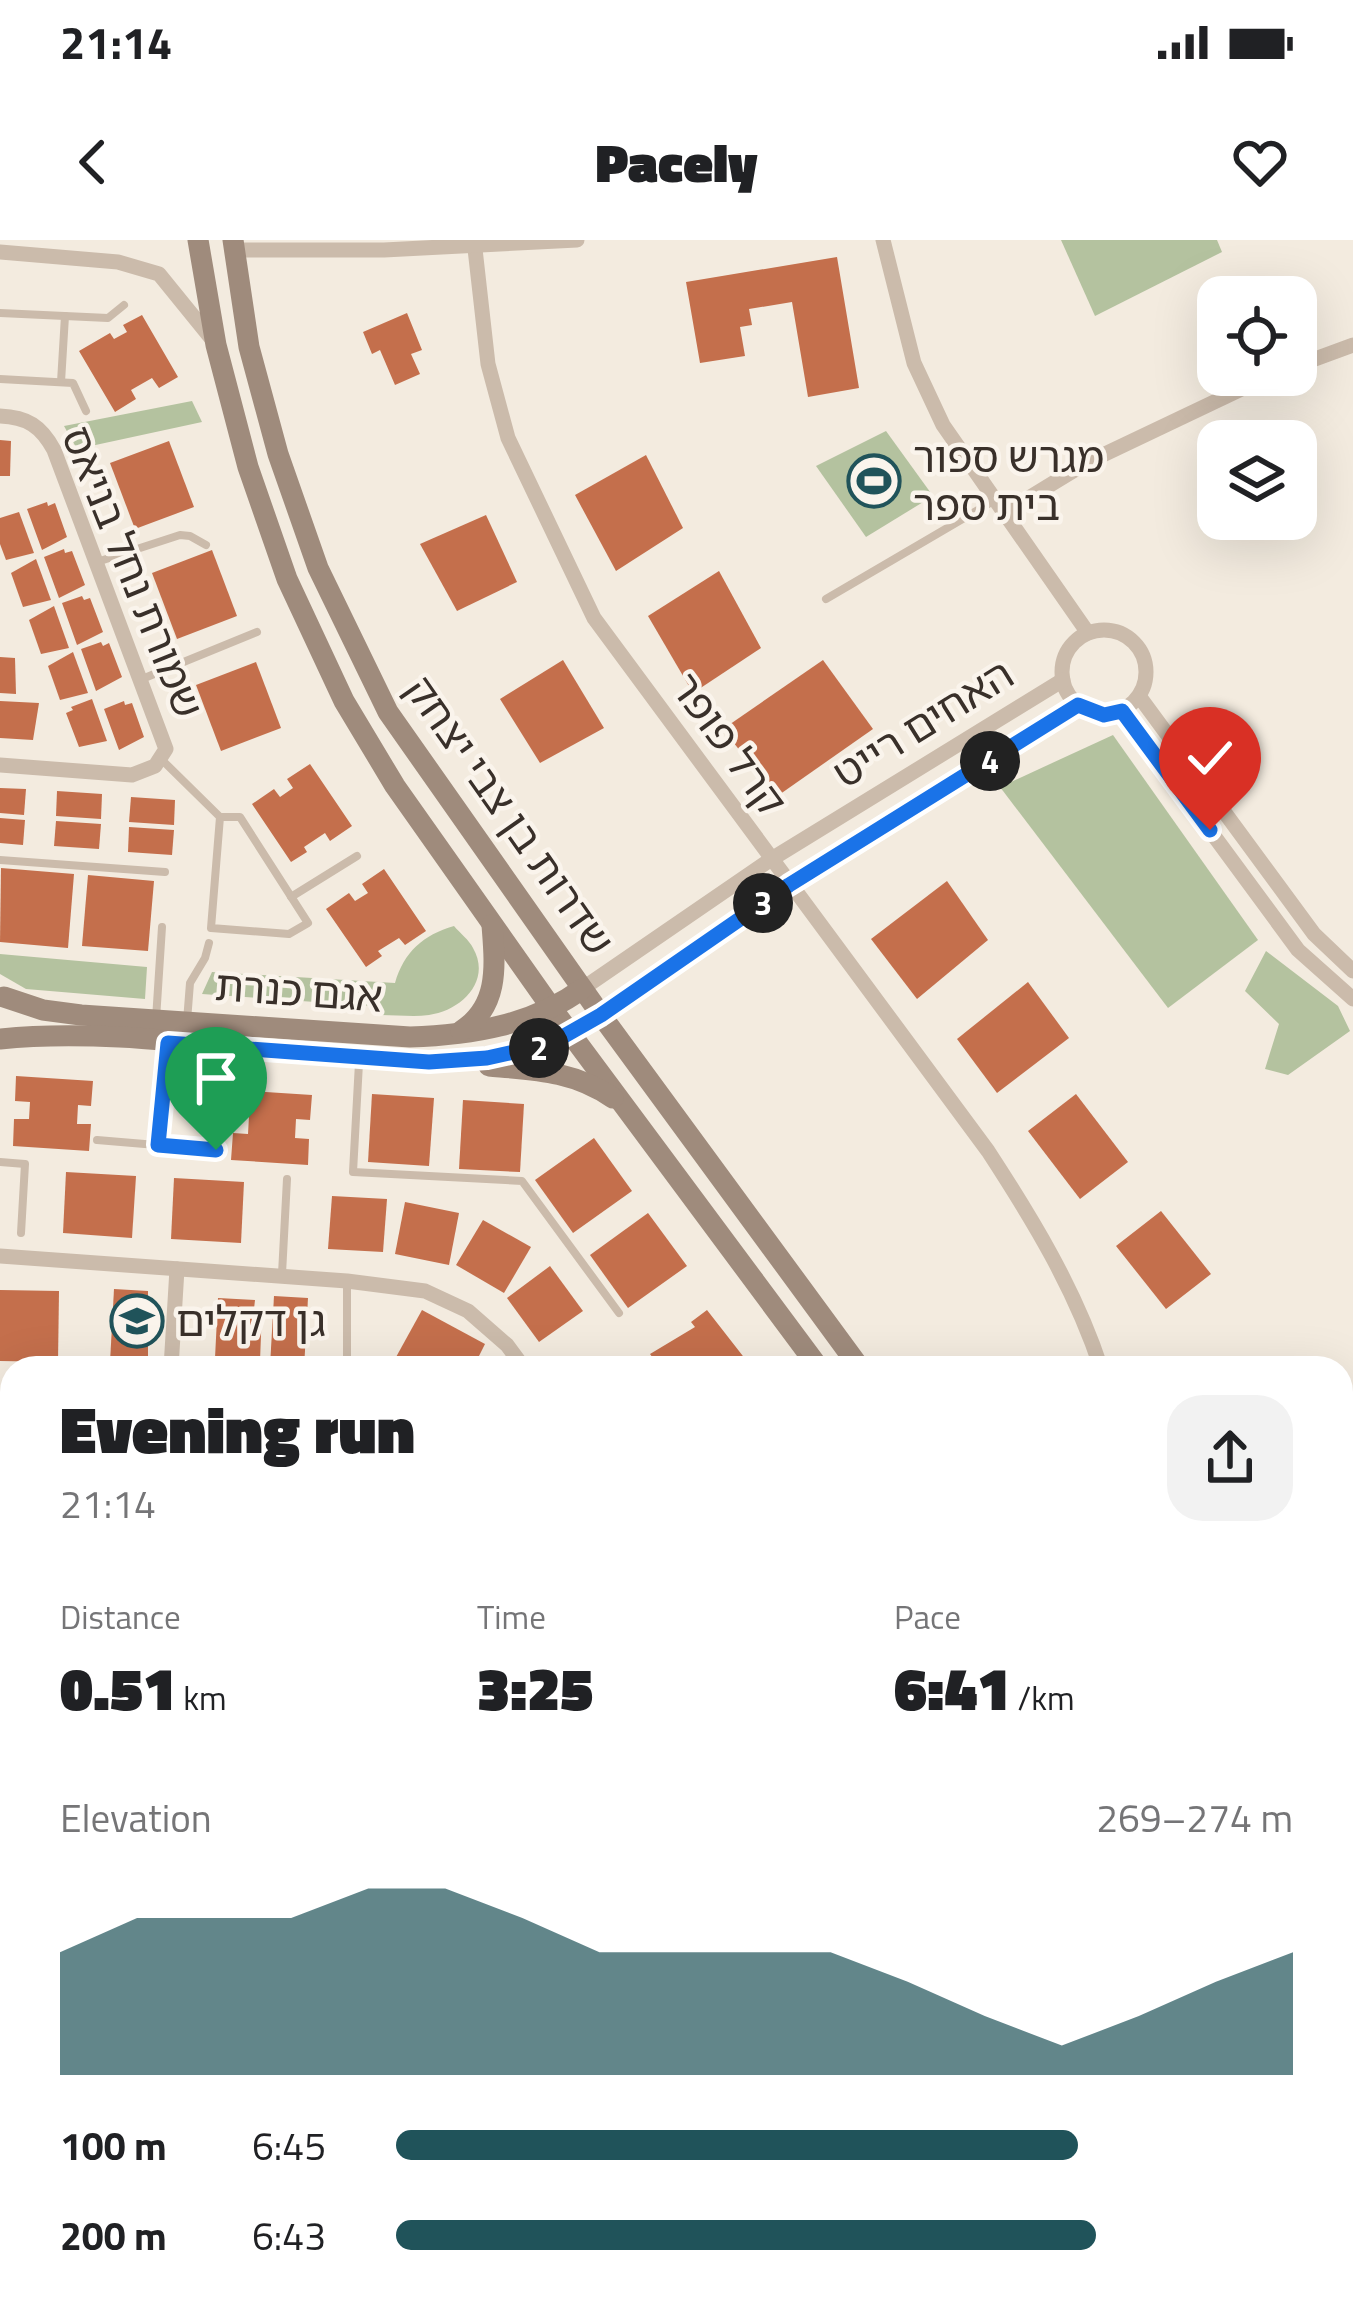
<!DOCTYPE html>
<meta charset="utf-8">
<style>
:root{--surface:#fff;--page:#f2f2f2;--text:#202124;--muted:#757577;--accent:#20535a}
body{margin:0;font-family:"Titillium Web","Noto Sans Hebrew",sans-serif;background:var(--page);color:var(--text);height:100vh;display:flex;flex-direction:column;font-size:45px;white-space:nowrap}
*{box-sizing:border-box;margin:0}
p{font-size:39px;color:var(--muted)}
.icon{flex:none;width:66px;height:66px;fill:none;stroke:currentColor;stroke-width:2;stroke-linecap:round;stroke-linejoin:round}
.map{position:relative;flex:1;overflow:hidden}
.details{position:absolute;left:0px;top:1116px;width:1353px;height:951px;display:flex;flex-direction:column;background:var(--surface);border-radius:36px 36px 0 0;box-shadow:0 12px 48px #0002}
.details>*{flex:none}
.tools{position:absolute;left:1197px;top:36px;display:grid;gap:24px}
.tools a{display:grid;place-items:center;width:120px;height:120px;border-radius:24px;background:var(--surface);box-shadow:0 12px 48px #0002;font-size:60px}
.pin{position:absolute;display:grid;place-items:center;width:102px;height:102px;color:#fff;margin:-123px -51px;border-radius:50% 50% 50% 0;rotate:-45deg;box-shadow:0 0 12px #0007}
.pin .icon{rotate:45deg}
.km{position:absolute;width:60px;height:60px;margin:-30px;border-radius:50%;background:#222;color:#fff;font-size:33px;line-height:60px;text-align:center}
.round{display:grid;place-items:center;flex:none;width:126px;height:126px;border-radius:36px;background:var(--page)}
.head{display:flex;align-items:center;justify-content:space-between;height:204px;padding:0 60px}
h1{font-size:66px;font-weight:800;line-height:90px}
.metrics{display:grid;grid-template-columns:repeat(3,1fr);gap:18px;height:204px;padding:12px 60px}
.metrics div{display:grid;align-content:center}
.metrics b{font-size:60px;font-weight:800}
.metrics small{font-size:33px;font-weight:400}
.metrics p{font-size:33px}
.chart{height:336px;padding:24px 60px}
.chart p{display:flex;justify-content:space-between}
.chart svg{width:100%;height:216px;margin-top:12px;fill:var(--accent);opacity:.7}
ul{padding:0 60px;list-style:none;font-size:39px}
li{display:grid;grid-template-columns:192px 144px 1fr;align-items:center;height:90px}
li i{height:30px;border-radius:15px;background:var(--accent)}
.status{display:flex;justify-content:space-between;align-items:center;height:84px;padding:0 60px;background:var(--surface);direction:ltr}
.status svg{height:33px;fill:currentColor}
header{display:flex;justify-content:space-between;align-items:center;height:156px;padding:0 60px;background:var(--surface);font-size:54px;font-weight:800}
.map>svg:first-child{display:block}
.green{fill:#b4c29f}
.building{fill:#c46f4c}
.lines{fill:none;stroke-linecap:round;stroke-linejoin:round}
.lane{stroke:#cbbbab;stroke-width:8}
.street{stroke:#cbbbab;stroke-width:15}
.secondary{stroke:#9f8b7c;stroke-width:21}
.route-casing{stroke:#fff;stroke-width:24}
.route{stroke:#1a73e8;stroke-width:15}
.labels{text-anchor:middle;stroke-width:9;stroke-linejoin:round;paint-order:stroke}
.poi-label{font-size:42px;fill:#39302a;stroke:#faf4ec;text-anchor:start}
.street-label{font-size:42px;fill:#39302a;stroke:#faf4ec}
</style>
<div class="status"><b>21:14</b><svg viewBox="0 0 49 12"><path d="M0 12V9h3v3zM5 12V6h3v6zM10 12V3h3v9zM15 12V0h3v12zM26 1h20v11H26zM47 4h2v5h-2z"/></svg></div>
<header><svg class="icon" aria-label="back" viewBox="0 0 24 24"><path d="M15 5l-7 7 7 7"/></svg>Pacely<svg class="icon" aria-label="heart" viewBox="0 0 24 24"><path d="M12 20l-8-8c-3-5 5-10 8-4 3-6 11-1 8 4z"/></svg></header>
<div class="map">
<svg width="1353" height="2066" viewBox="0 0 1353 2066">
<rect width="100%" height="100%" fill="#f3ebdf"/>
<!-- green -->
<g class="green">
<path d="M1061,0H1217L1222,12L1095,76Z"/>
<path d="M192,161L202,182L77,209L64,186Z"/>
<path d="M886,191L933,256L866,297L816,226Z"/>
<path d="M1113,495L1258,700L1168,768L1000,547Z"/>
<path d="M454,686C460,693 469,700 473,708C492,741 461,771 429,775C414,777 397,775 381,775L373,766L202,754L212,732L395,743C404,712 423,695 454,686Z"/>
<path d="M1266,711L1338,766L1350,791L1288,835L1265,829L1279,784L1245,751Z"/>
<path d="M0,714L147,727L145,759L26,749L0,734Z"/>
</g>
<!-- building -->
<g class="building">
<path d="M837,17L859,148L808,157L792,62L749,69L752,85L740,87L745,116L700,123L686,42Z"/>
<path d="M407,73L422,110L411,114L420,134L395,145L380,110L372,114L363,92Z"/>
<path d="M142,75L178,137L159,148L152,138L131,150L136,159L115,172L79,111L110,93L114,99L127,92L123,85Z"/>
<path d="M0,200L11,201L10,236H0Z"/>
<path d="M169,201L194,267L135,289L110,223Z"/>
<path d="M646,215L683,288L616,331L575,255Z"/>
<path d="M47,262L48,266L55,263L67,297L42,310L27,269Z"/>
<path d="M19,272L34,313L6,320L0,304V278Z"/>
<path d="M486,275L517,342L457,371L420,304Z"/>
<path d="M64,309L65,313L72,311L85,345L59,358L44,317Z"/>
<path d="M212,310L237,376L177,399L152,333Z"/>
<path d="M36,319L51,360L23,367L11,333Z"/>
<path d="M719,331L761,408L693,453L648,376Z"/>
<path d="M82,356L84,360L90,358L103,392L77,405L62,363Z"/>
<path d="M54,366L69,408L41,414L29,380Z"/>
<path d="M101,402L103,406L109,403L122,437L96,451L81,409Z"/>
<path d="M73,412L88,453L60,460L48,426Z"/>
<path d="M0,417L15,418L16,454L0,453Z"/>
<path d="M563,420L604,488L540,523L500,459Z"/>
<path d="M823,420L873,489L776,557L723,489Z"/>
<path d="M256,422L281,488L221,511L196,445Z"/>
<path d="M92,459L107,501L79,507L66,473L73,470L71,467Z"/>
<path d="M0,461L39,463L33,500L0,498Z"/>
<path d="M124,461L125,465L132,463L144,497L119,510L104,469Z"/>
<path d="M310,524L352,586L330,601L325,593L304,607L307,612L291,622L252,564L274,549L280,557L293,548L287,539Z"/>
<path d="M0,548L26,549L24,575L0,573Z"/>
<path d="M57,551L102,554L101,579L56,576Z"/>
<path d="M131,557L175,560L174,585L129,582Z"/>
<path d="M0,578L25,580L23,605L0,603Z"/>
<path d="M56,581L101,584L99,609L54,606Z"/>
<path d="M129,587L174,590L172,615L128,612Z"/>
<path d="M1,628L74,634L68,708L0,702Z"/>
<path d="M384,629L426,691L405,705L399,698L378,711L382,716L366,727L326,669L349,653L355,661L368,653L362,644Z"/>
<path d="M88,635L154,641L148,711L82,706Z"/>
<path d="M947,641L988,700L917,759L871,699Z"/>
<path d="M1028,742L1069,798L997,853L957,799Z"/>
<path d="M16,836L93,841L91,866L78,865L77,884H91L89,911L13,906L14,879H29L30,862L15,861Z"/>
<path d="M235,850L312,855L310,880L296,879L295,898L309,899L308,925L231,920L233,893L248,894L249,876L234,875Z"/>
<path d="M372,854L434,858L429,926L368,922Z"/>
<path d="M1076,854L1128,922L1080,959L1028,891Z"/>
<path d="M463,860L524,864L520,932L459,929Z"/>
<path d="M594,898L632,951L573,993L535,940Z"/>
<path d="M66,932L136,936L132,998L63,993Z"/>
<path d="M174,938L244,942L241,1003L171,999Z"/>
<path d="M332,956L387,959L383,1012L328,1009Z"/>
<path d="M405,962L459,973L449,1025L395,1014Z"/>
<path d="M1161,971L1211,1034L1166,1069L1116,1006Z"/>
<path d="M648,973L687,1026L628,1068L590,1015Z"/>
<path d="M483,980L531,1007L504,1053L456,1025Z"/>
<path d="M550,1026L583,1071L539,1102L507,1058Z"/>
<path d="M114,1049L148,1051V1124L110,1122Z"/>
<path d="M0,1050L59,1051L58,1122L0,1121Z"/>
<path d="M274,1056L308,1058L304,1128L270,1126Z"/>
<path d="M218,1058L255,1060L254,1069H262L260,1121L215,1118Z"/>
<path d="M422,1070L485,1104L473,1128H390Z"/>
<path d="M707,1070L746,1120L735,1128H660L650,1114L695,1087L691,1082Z"/>
<path d="M12,1301V1371H5L3,1302Z"/>
<path d="M12,1671V1719L0,1728V1680Z"/>
<path d="M0,1866L12,1881V1908L0,1918Z"/>
<path d="M0,1965L12,1980V2002L0,2011Z"/>
<path d="M1346,1970L1353,1972V2021L1341,2018V1988Z"/>
<path d="M77,2055H108L113,2063L62,2066Z"/>
<path d="M558,2055H600L585,2066H551L561,2059Z"/>
<path d="M865,2055H905L908,2066H869Z"/>
<path d="M1041,2055H1086L1084,2066H1039Z"/>
<path d="M1182,2055H1232L1264,2065L1179,2066Z"/>
</g>
<g class="lines">
<!-- lane -->
<g class="lane">
<path d="M0,73L108,78L124,65"/>
<path d="M0,139L73,143L86,171"/>
<path d="M61,142L65,76"/>
<path d="M97,322L180,295L190,296L206,305"/>
<path d="M826,359L995,260"/>
<path d="M142,439L257,392"/>
<path d="M162,520L220,577H240L308,683L289,694L211,688L220,577"/>
<path d="M0,620L165,632"/>
<path d="M291,657L357,616"/>
<path d="M156,779L162,687"/>
<path d="M187,781L190,743L205,718L209,703"/>
<path d="M359,823L353,932L522,941L619,1073"/>
<path d="M97,900L216,910"/>
<path d="M159,905L167,805"/>
<path d="M0,922L25,924L21,993"/>
<path d="M282,1034L287,939"/>
<path d="M347,1127V1041"/>
<path d="M0,1161H12"/>
<path d="M0,1243H12"/>
<path d="M336,2055L344,2066"/>
<path d="M187,2062L197,2055"/>
<path d="M441,2066L456,2055"/>
</g>
<!-- street -->
<g class="street">
<path d="M474,0L488,124L508,198L594,378L988,911C1033,980 1075,1049 1101,1128"/>
<path d="M883,0L914,123L943,185L1088,393"/>
<path d="M234,10H384L577,0"/>
<path d="M0,12L118,22L159,34L211,98"/>
<path d="M1296,126L1353,105"/>
<path d="M0,176C27,177 41,186 54,210L166,509L155,526L132,535L0,525"/>
<path d="M1004,273L1086,223L1271,135"/>
<circle cx="1104" cy="432" r="42"/>
<path d="M1139,456L1314,694L1353,731"/>
<path d="M1122,471L1298,710L1353,759"/>
<path d="M582,749L770,620L1063,440"/>
<path d="M601,775L789,645L1078,465"/>
<path d="M0,1016L347,1041L425,1051L468,1071L507,1105L524,1128"/>
<path d="M171,1128L177,1029"/>
<path d="M1341,1169L1353,1162"/>
<path d="M1341,1196L1353,1191"/>
<path d="M1341,1386L1353,1381"/>
<path d="M0,1408H12"/>
<path d="M0,1776L12,1777"/>
<path d="M0,1790L12,1806"/>
<path d="M1341,1916L1353,1877"/>
<path d="M1321,2055L1326,2064L1334,2066"/>
<path d="M15,2066L32,2055"/>
<path d="M372,2066L387,2055"/>
</g>
<!-- secondary -->
<g class="secondary">
<path d="M198,0L216,105L248,227L287,339L344,461L395,546L553,770L819,1128"/>
<path d="M233,0L249,107L278,214L318,328L388,472L601,775L860,1128"/>
<path d="M4,757L43,770L81,775L410,797C471,795 533,785 582,749"/>
<path d="M461,791C500,766 495,725 492,685"/>
<path d="M0,799C104,788 219,807 324,815C425,822 512,833 601,775"/>
<path d="M489,826C536,830 574,831 613,858"/>
<path d="M0,1586H12"/>
<path d="M0,1626H12"/>
<path d="M1341,1679L1353,1682"/>
<path d="M1341,1716L1353,1720"/>
<path d="M747,2066L750,2055"/>
<path d="M786,2066L788,2055"/>
</g>
</g>
<g class="lines">
<!-- route casing -->
<g class="route-casing">
<path id="route" d="M216,910L158,905L168,803L429,822L487,818L550,804L601,775L789,645L1078,465L1104,475L1122,471L1210,590"/>
</g>
<!-- route -->
<use href="#route" class="route"/>
</g>
<!-- icons -->
<defs>
<g id="stadium-ring" transform="scale(2.7)"><circle r="9.5" fill="#faf4ec" stroke="#20535a" stroke-width="1.5"/><path d="M0-5a6.5 5 0 1 0 0 10a6.5 5 0 1 0 0-10ZM-3.5-1.8h7v3.6h-7Z" fill="#20535a"/></g>
<g id="school-ring" transform="scale(2.7)"><circle r="9.5" fill="#faf4ec" stroke="#20535a" stroke-width="1.5"/><path d="M0-5L7-2L0 1L-7-2ZM-4 1L0 2.5L4 1V4Q0 6-4 4Z" fill="#20535a"/></g>
</defs>
<g fill-rule="evenodd">
<use href="#stadium-ring" x="874" y="241"/>
<use href="#school-ring" x="137" y="1081"/>
</g>
<g class="labels">
<!-- poi labels -->
<g class="poi-label">
<text x="913" y="232">מגרש ספור<tspan x="913" dy="48">בית ספר</tspan></text>
<text x="176" y="1096">גן דקלים</text>
</g>
<!-- street labels -->
<g class="street-label">
<text transform="translate(133 332) rotate(68)" y="15">שמורת נחל בניאס</text>
<text transform="translate(923 483) rotate(-32)" y="15">האחים רייט</text>
<text transform="translate(729 504) rotate(54)" y="15">קרל פופר</text>
<text transform="translate(510 575) rotate(55)" y="15">שדרות בן צבי יצחק</text>
<text transform="translate(299 751) rotate(4)" y="15">אגם כנרת</text>
</g>
</g>
</svg>
<div class="tools">
<a><svg class="icon" aria-label="locate" viewBox="0 0 24 24"><circle cx="12" cy="12" r="6"/><path d="M12 2v4M12 18v4M2 12h4M18 12h4"/></svg></a>
<a><svg class="icon" aria-label="layers" viewBox="0 0 24 24"><path d="M12 4l9 5-9 5-9-5zM3 14l9 5 9-5"/></svg></a>
</div>
<div class="pin" style="left:216px;top:910px;background:#1e9e55"><svg class="icon" aria-label="arrive" viewBox="0 0 24 24"><path d="M6 21V4h12l-3 4 3 4H6"/></svg></div>
<div class="pin" style="left:1210px;top:590px;background:#d93025"><svg class="icon" aria-label="check" viewBox="0 0 24 24"><path d="M5 12l5 5 9-10"/></svg></div>
<b class="km" style="left:539px;top:808px">2</b>
<b class="km" style="left:763px;top:663px">3</b>
<b class="km" style="left:990px;top:521px">4</b>
<section class="details">
<div class="head"><div><h1>Evening run</h1><p>21:14</p></div><a class="round"><svg class="icon" aria-label="share" viewBox="0 0 24 24"><path d="M12 15V3M7 8l5-5 5 5M5 13v7h14v-7"/></svg></a></div>
<div class="metrics">
<div><p>Distance</p><b>0.51<small> km</small></b></div>
<div><p>Time</p><b>3:25</b></div>
<div><p>Pace</p><b>6:41<small> /km</small></b></div>
</div>
<div class="chart"><p><span>Elevation</span>269–274 m</p>
<svg viewBox="0 0 160 44" preserveAspectRatio="none"><path d="M0 44V19L10 12L20 12L30 12L40 6L50 6L60 12L70 19L80 19L90 19L100 19L110 25L120 32L130 38L140 32L150 25L160 19V44z"/></svg>
</div>
<ul>
<li><b>100 m</b>6:45<i style="width:76%"></i></li>
<li><b>200 m</b>6:43<i style="width:78%"></i></li>
</ul>
</section>
</div>
